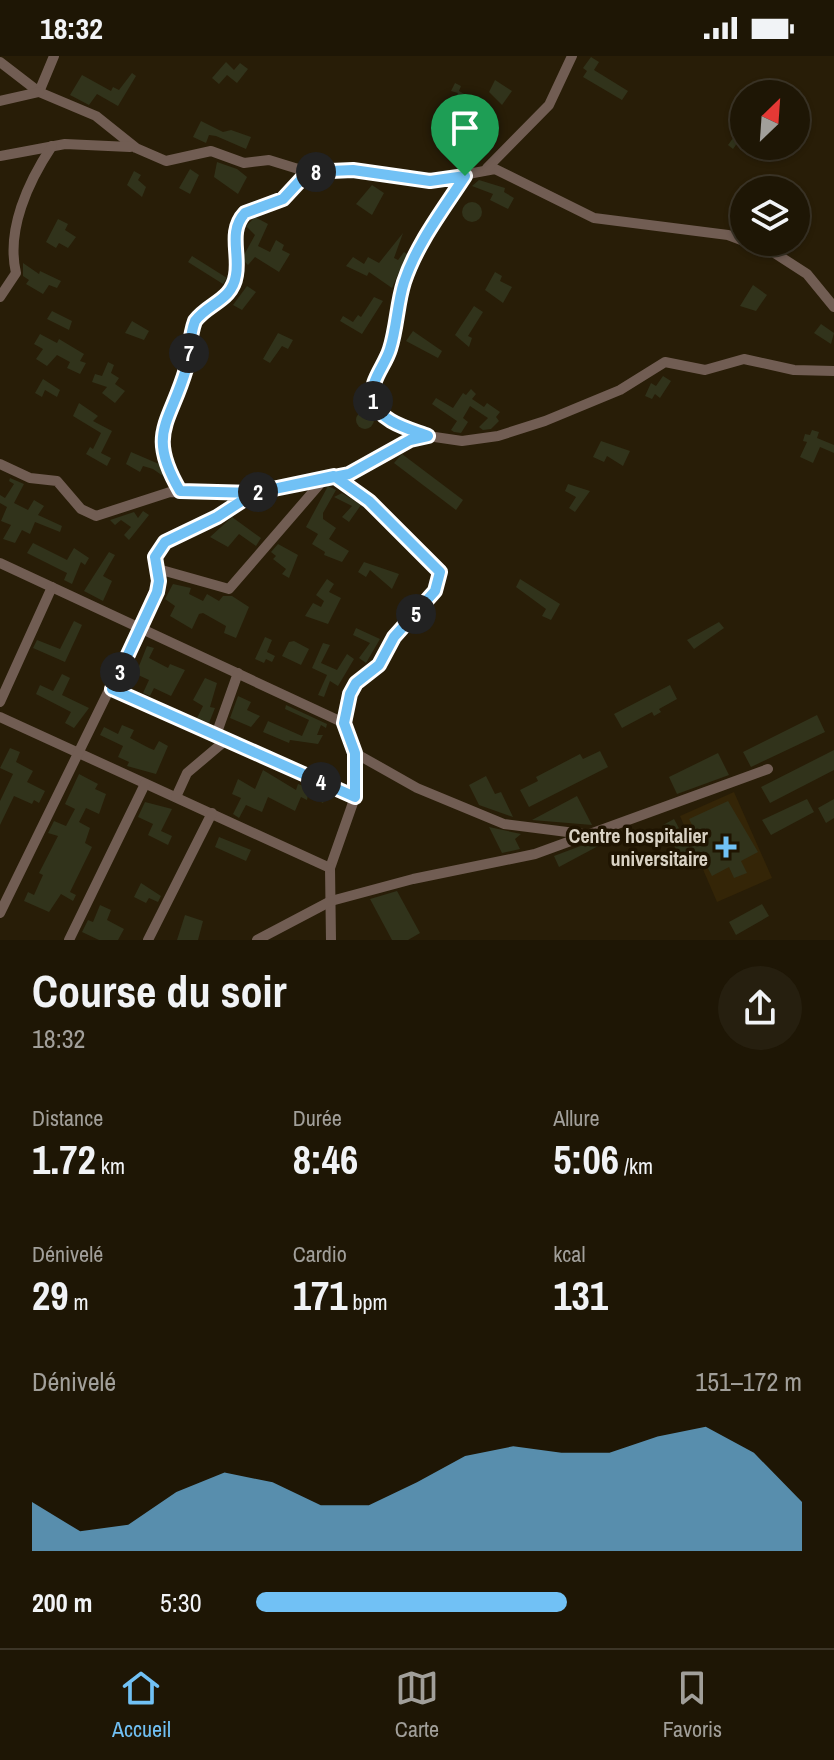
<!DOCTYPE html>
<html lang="fr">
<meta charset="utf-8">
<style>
:root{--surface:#1e1605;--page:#261f0f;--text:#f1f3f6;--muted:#a19f9a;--line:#3c3527;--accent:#71c1f5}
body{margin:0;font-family:"Archivo Narrow",sans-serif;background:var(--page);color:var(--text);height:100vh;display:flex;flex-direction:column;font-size:30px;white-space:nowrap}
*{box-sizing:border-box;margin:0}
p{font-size:26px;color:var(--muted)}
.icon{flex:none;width:44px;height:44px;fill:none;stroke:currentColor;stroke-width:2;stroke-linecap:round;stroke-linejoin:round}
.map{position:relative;height:884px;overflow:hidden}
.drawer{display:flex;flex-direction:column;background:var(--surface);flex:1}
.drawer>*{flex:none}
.needle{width:52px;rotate:25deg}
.fabs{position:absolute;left:730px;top:24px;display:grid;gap:16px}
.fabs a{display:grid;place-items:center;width:80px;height:80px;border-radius:50%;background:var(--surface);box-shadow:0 2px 6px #0004,0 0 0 2px var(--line);font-size:40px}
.pin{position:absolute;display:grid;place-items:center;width:68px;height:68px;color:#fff;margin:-82px -34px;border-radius:50% 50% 50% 0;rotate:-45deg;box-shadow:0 0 8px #0007}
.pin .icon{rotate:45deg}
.km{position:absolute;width:40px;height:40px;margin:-20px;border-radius:50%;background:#222;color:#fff;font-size:22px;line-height:40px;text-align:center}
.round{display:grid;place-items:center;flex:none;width:84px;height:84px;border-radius:42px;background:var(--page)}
.head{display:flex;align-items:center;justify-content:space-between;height:136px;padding:0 32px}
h1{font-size:44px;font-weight:700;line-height:60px}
.metrics{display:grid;grid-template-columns:repeat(3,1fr);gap:12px;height:136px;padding:8px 32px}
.metrics div{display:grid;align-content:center}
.metrics b{font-size:40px;font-weight:700}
.metrics small{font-size:22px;font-weight:400}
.metrics p{font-size:22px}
.chart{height:224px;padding:16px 32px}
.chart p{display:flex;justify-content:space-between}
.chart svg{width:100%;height:144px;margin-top:8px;fill:var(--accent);opacity:.7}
ul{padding:0 32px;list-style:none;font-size:26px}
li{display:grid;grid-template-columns:128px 96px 1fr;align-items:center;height:60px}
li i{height:20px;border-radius:10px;background:var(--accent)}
.status{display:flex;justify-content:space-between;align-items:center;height:56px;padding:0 40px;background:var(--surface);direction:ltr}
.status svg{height:22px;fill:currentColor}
.dock{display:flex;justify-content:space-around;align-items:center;height:112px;border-top:2px solid var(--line);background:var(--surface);font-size:22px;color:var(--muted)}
.dock a{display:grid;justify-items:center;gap:4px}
.dock .selected{color:var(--accent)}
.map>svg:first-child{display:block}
.built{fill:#342507}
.building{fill:#31331b}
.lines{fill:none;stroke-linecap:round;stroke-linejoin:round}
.street{stroke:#715d53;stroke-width:10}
.route-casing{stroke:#fff;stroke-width:16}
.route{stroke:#71c1f5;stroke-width:10}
.poi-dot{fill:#71c1f5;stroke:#1f1401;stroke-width:3}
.labels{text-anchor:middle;stroke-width:7;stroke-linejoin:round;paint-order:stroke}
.poi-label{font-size:20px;font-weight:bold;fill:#d9d2c4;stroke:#1f1401;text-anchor:end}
</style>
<div class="status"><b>18:32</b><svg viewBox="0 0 49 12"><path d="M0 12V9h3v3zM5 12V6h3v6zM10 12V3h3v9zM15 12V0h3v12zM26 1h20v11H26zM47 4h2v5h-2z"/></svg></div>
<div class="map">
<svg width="834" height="884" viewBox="0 0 834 884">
<rect width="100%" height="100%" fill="#281d07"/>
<!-- built -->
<path class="built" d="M734,736L772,822L717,846L680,760Z"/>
<!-- building -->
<g class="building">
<path d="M591,1L599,6L594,14L628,35L622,44L583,21L587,15L583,12Z"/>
<path d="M226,6L234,14L240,7L248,13L237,27L227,19L219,28L212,22Z"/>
<path d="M132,17L136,20L118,50L97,38L89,49L70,39L82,19L111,35L113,31L119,34Z"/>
<path d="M495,24L512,35L502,49L489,36Z"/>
<path d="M455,27L461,30L459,35L480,47L470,67L455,60L452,66L446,62L458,37L451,35Z"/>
<path d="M738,56L744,59V89L738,86L733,93L728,89L741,71L732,67Z"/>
<path d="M201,65L223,76L231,74L251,81L246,93L216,80L209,79L206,87L193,81Z"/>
<path d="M217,106L237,113L247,121L238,138L214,121Z"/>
<path d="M190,113L199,119L190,138L179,132Z"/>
<path d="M134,115L141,119L138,124L146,131L142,141L127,129Z"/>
<path d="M479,124L505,132L504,136L514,142L508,153L490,144L493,138L472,130Z"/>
<path d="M372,129L384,137L372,159L356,148Z"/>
<circle cx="472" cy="156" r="10"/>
<path d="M255,161L268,168L258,190L270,196L276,184L284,189L282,194L290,198L279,216L255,201L248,209L245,206L244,199L255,179L246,170Z"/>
<path d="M58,163L68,168L65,174L76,181L68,192L59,187L56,192L46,186Z"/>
<path d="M403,177L394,202L398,204L404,196L407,198L392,232L369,216L367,220L346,210L353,201L364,208L368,201L379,207Z"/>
<path d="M192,200L227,222L223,228L188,206Z"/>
<path d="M23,207L39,218L40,215L61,225L57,232L49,229L43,238L26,228L29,224L23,220Z"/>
<path d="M495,216L502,220L500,225L512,231L503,247L485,234Z"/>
<path d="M753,229L767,239L756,255L740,250Z"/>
<path d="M247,230L256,236L242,254L233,249Z"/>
<path d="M374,241L383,245L362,278L340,265L343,260L353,266L358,259L361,261Z"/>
<path d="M474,250L483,256L468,280L472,282L469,291L455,279Z"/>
<path d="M52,255L72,265L69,274L47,263Z"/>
<path d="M132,265L149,275L144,284L125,277Z"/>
<path d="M821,268L834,277L831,288L814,277Z"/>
<path d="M413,275L442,295L438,302L406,285Z"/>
<path d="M278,277L293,284L288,293L282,290L270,307L263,303Z"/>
<path d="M40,278L57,287L59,283L84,298L80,305L86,307L80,318L67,312L70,306L57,299L47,310L36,303L43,293L34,288Z"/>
<path d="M108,306L114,309L111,317L119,322L115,328L125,335L115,347L102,337L107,331L92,326L95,318L102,320Z"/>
<path d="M663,320L671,325L660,342L655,338L652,343L645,340L651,327L656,330Z"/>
<path d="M43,323L60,334L57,341L45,334L42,341L35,337Z"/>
<path d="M471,333L476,338L472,343L484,351L487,347L500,356L496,361L499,365L491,373L483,374L479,371L488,362L470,350L463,362L468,366L461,377L454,376L451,374L457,365L432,348L436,342L453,352L463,337L466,339Z"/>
<path d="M79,347L98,360L93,365L112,375L101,397L111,402L107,410L86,398L90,391L93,393L101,377L73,360Z"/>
<circle cx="365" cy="364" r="9"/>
<path d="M812,374L819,376L817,382L834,389V397L820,391L813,407L800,401L807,386L803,385L805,378L810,379Z"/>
<path d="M601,385L630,395L623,410L607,400L604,406L593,401Z"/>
<path d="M131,396L159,408L163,420L153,413L143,410L140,416L126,408Z"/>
<path d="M402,398L463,444L456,454L394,407Z"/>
<path d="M10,422L24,428L14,447L28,454L34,444L44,450L38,459L62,470L60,476L35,466L30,478L22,474L15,487L3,483L11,469L1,465L7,451L0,447V439L5,442L14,428L9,425Z"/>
<path d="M568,428L590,435L575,456L569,452L576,441L565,435Z"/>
<path d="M328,430L336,434L323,457V463L336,472L329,483L349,495L342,506L324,499L325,496L312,488L318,478L306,471Z"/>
<path d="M342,437L361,449L349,466L342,461L352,450L334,441Z"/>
<path d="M143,455L149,459L129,484L124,479L131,471L121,464L115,469L110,464L134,456L138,462Z"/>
<path d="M232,461L261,482L256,490L239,478L228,491L210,481Z"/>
<path d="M33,487L67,504L74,492L89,502L85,509L81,506L72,528L64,524L67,517L27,497Z"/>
<path d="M278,488L298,499L289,522L282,518L286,513L273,503L276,500L271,496Z"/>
<path d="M109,496L115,499L103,520L112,525L103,545L84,535Z"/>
<path d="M364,506L399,518L392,533L370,514L366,521L358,516Z"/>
<path d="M327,523L334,528L329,536L341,542L328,568L305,560L313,547L321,551L324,545L316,539Z"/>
<path d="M520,523L560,548L551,564L542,560L546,553L516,531Z"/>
<path d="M173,528L191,532L189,538L203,545L207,538L219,545L223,540H232L249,551L236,582L224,577L226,570L203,557L199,558L192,573L170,560L175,550L165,543Z"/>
<path d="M74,565L82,569L65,606L33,592L37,584L60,593Z"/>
<path d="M719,566L724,572L694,593L687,584Z"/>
<path d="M356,572L380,583L366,607L359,602L370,587L353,579Z"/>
<path d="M265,581L272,584L267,596L275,600L272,606L266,603L264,607L255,603Z"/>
<path d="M294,585L309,593L301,609L282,600L289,586Z"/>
<path d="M323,587L330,589L321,607L337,614L347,598L354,603L338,630L330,625L324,641L318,639L327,619L312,612Z"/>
<path d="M147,590L154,592L149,602L168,612L170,608L185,614L171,640L154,632L150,640L143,637L149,624L136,618L130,632L122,629L132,605L139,610Z"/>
<path d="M62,618L70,622L62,639L89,652L74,672L65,667L71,656L36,638L40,629L53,635Z"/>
<path d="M205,622L217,627L210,651L215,652L209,667L197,662L203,650L193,644Z"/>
<path d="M670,629L677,643L659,653L661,656L654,660L652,656L622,672L614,658Z"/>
<path d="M238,640L251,646L247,654L260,660L251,671L230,662Z"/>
<path d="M286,649L327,668L326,672L321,669L317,679H323L318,688L290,684L289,687L263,676L268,665L302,680L309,664L285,653Z"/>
<path d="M817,659L825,676L751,711L743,696Z"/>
<path d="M122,669L134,674L130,682L149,692L154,694L159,685L168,690L156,718L127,710L129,706L118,701L123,690L100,679L104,671L118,678Z"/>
<path d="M10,692L20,696L16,706L33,715L27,726L45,735L39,747L34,744L32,748L14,740L0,769V745L13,718L0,712Z"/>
<path d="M834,694V714L770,747L761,731Z"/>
<path d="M600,695L608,711L529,751L520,734L538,725L536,721L580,698L583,703Z"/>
<path d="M718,697L729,719L677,738L669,721Z"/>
<path d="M263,714L296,734L298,728L327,738L323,747L308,739L307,744L301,741L295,755L268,741L262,756L246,749L239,762L233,758L241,742L232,738L238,723L255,733Z"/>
<path d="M79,718L98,728L95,733L106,738L99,758L86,752L79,766L90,772L85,787L92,791L70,836L76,839L73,845L61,838L49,856L24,845L28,836L34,839L43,819L39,817L58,780L48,777L54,765L66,770L75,753L65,748Z"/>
<path d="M486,720L495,738L501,736L513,761L479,749L469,729Z"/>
<path d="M577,740L592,769L532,764Z"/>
<path d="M807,743L814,756L771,779L762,764Z"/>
<path d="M834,743V762L826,767L818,752Z"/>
<path d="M728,745L758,796L741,805L747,817L734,822L729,811L712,820L701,799L684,808L663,769L674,763L689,791L701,786L689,763Z"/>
<path d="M145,746L172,753L161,775L172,780L168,789L148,779L153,768L138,761Z"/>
<path d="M489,771L521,778L515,783L520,793L502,797Z"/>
<path d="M219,781L251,794L246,805L215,791Z"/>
<path d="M599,783L602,788L559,811L554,800Z"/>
<path d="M141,827L161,840L158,846L149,842L146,847L134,841Z"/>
<path d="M397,835L420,877L408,884H392L370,843Z"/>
<path d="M762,848L769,860L736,879L729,866Z"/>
<path d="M100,849L111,854L107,864L124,873L118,884H99L82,876L88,864L93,866Z"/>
<path d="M185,859L203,865L198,884H177Z"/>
</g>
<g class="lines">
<!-- street -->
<g class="street">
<path d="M0,6L39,36L96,60L136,92L166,105L211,95L244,107L269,104L308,116L353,114L430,125L495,113L594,162L728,179L773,196L807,218L834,251"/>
<path d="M39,36L54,0"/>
<path d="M0,45L39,36"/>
<path d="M0,100L65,88L130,91"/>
<path d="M487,112L549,49L572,0"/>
<path d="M0,241L16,217C6,174 28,126 52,90"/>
<path d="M427,380C410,373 384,367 375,349C365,329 385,311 390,292C397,271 397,248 404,226C417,187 443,154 465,120"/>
<path d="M0,408L30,422L57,425L81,453L96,460L170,436L254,437L349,418L395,391L428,380L462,385L498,380L545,365L620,334L665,306L705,314L744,303L794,314L834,315"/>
<path d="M334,420L369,445L440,516L430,541L394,581L379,609L356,627L350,638L344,667"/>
<path d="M180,435C146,377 170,368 186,313C190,297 189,280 195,265C208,247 231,245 236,221C240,202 227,176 243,160C253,149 271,151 283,143C293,137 301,125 308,116"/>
<path d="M0,507L344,667L355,697V741L330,812L331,884"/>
<path d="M158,513L229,533L325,422"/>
<path d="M112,633L355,741"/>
<path d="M0,646L52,531"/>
<path d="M0,661L330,812"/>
<path d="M216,679L238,617"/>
<path d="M355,697L417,732L504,768L583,778"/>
<path d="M176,741L187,717L226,684"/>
<path d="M0,857L157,536V496L171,483L217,461L254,437"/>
<path d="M69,884L145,728"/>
<path d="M148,884L212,757"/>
<path d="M257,884L331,845L413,823L535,798L768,713"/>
</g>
</g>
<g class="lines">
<!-- route casing -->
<g class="route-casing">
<path id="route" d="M465,120C443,154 417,187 404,226C397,248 397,271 390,293C385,310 369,325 373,344C379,366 410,373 428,380L410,384L349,418L254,437L217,461L165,486L155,501L159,525L157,536L112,633L355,741V697L344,667L350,638L356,627L379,609L394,581L435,535L440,516L369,445L334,420L254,437L180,435C146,377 170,368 186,313C190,297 189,281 195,265C208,247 232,245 236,219C240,198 228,175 245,157L283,143L308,116L353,114L430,125L465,120"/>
</g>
<!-- route -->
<use href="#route" class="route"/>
</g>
<!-- markers -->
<path class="poi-dot" d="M722 779h8v8h8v8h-8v8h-8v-8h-8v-8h8z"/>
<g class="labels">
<!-- poi labels -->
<g class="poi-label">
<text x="708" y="787">Centre hospitalier<tspan x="708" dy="23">universitaire</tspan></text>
</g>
</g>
</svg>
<div class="fabs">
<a><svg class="needle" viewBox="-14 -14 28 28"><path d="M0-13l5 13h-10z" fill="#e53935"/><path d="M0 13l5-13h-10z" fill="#a19f9a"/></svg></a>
<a><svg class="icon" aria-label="layers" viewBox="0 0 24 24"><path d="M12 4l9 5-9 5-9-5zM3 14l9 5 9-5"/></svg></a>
</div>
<div class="pin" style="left:465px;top:120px;background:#1e9e55"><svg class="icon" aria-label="arrive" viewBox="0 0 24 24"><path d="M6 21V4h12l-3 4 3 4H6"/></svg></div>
<b class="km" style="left:373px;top:345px">1</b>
<b class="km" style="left:258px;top:436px">2</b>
<b class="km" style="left:120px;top:616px">3</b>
<b class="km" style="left:321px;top:726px">4</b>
<b class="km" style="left:416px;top:558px">5</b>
<b class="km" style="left:189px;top:297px">7</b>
<b class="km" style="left:316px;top:116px">8</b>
</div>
<section class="drawer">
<div class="head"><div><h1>Course du soir</h1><p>18:32</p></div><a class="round"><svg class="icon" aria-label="share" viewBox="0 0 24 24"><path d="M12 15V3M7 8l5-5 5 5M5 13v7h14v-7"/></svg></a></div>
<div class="metrics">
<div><p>Distance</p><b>1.72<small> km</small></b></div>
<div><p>Durée</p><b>8:46</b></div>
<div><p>Allure</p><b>5:06<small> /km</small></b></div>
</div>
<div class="metrics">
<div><p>Dénivelé</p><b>29<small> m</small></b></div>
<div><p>Cardio</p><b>171<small> bpm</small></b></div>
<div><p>kcal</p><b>131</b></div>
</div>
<div class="chart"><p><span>Dénivelé</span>151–172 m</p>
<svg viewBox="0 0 160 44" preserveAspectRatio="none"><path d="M0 44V29L10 38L20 36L30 26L40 20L50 23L60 30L70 30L80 23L90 15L100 12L110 14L120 14L130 9L140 6L150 14L160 29V44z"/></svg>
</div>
<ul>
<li><b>200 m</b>5:30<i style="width:57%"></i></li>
</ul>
</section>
<nav class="dock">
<a class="selected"><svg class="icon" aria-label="home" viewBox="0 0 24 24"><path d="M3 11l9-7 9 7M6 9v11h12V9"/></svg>Accueil</a>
<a><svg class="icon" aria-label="map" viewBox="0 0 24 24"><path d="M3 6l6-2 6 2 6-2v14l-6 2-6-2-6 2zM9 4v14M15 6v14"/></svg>Carte</a>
<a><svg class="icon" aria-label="saved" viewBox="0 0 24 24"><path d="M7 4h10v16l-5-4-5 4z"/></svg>Favoris</a>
</nav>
